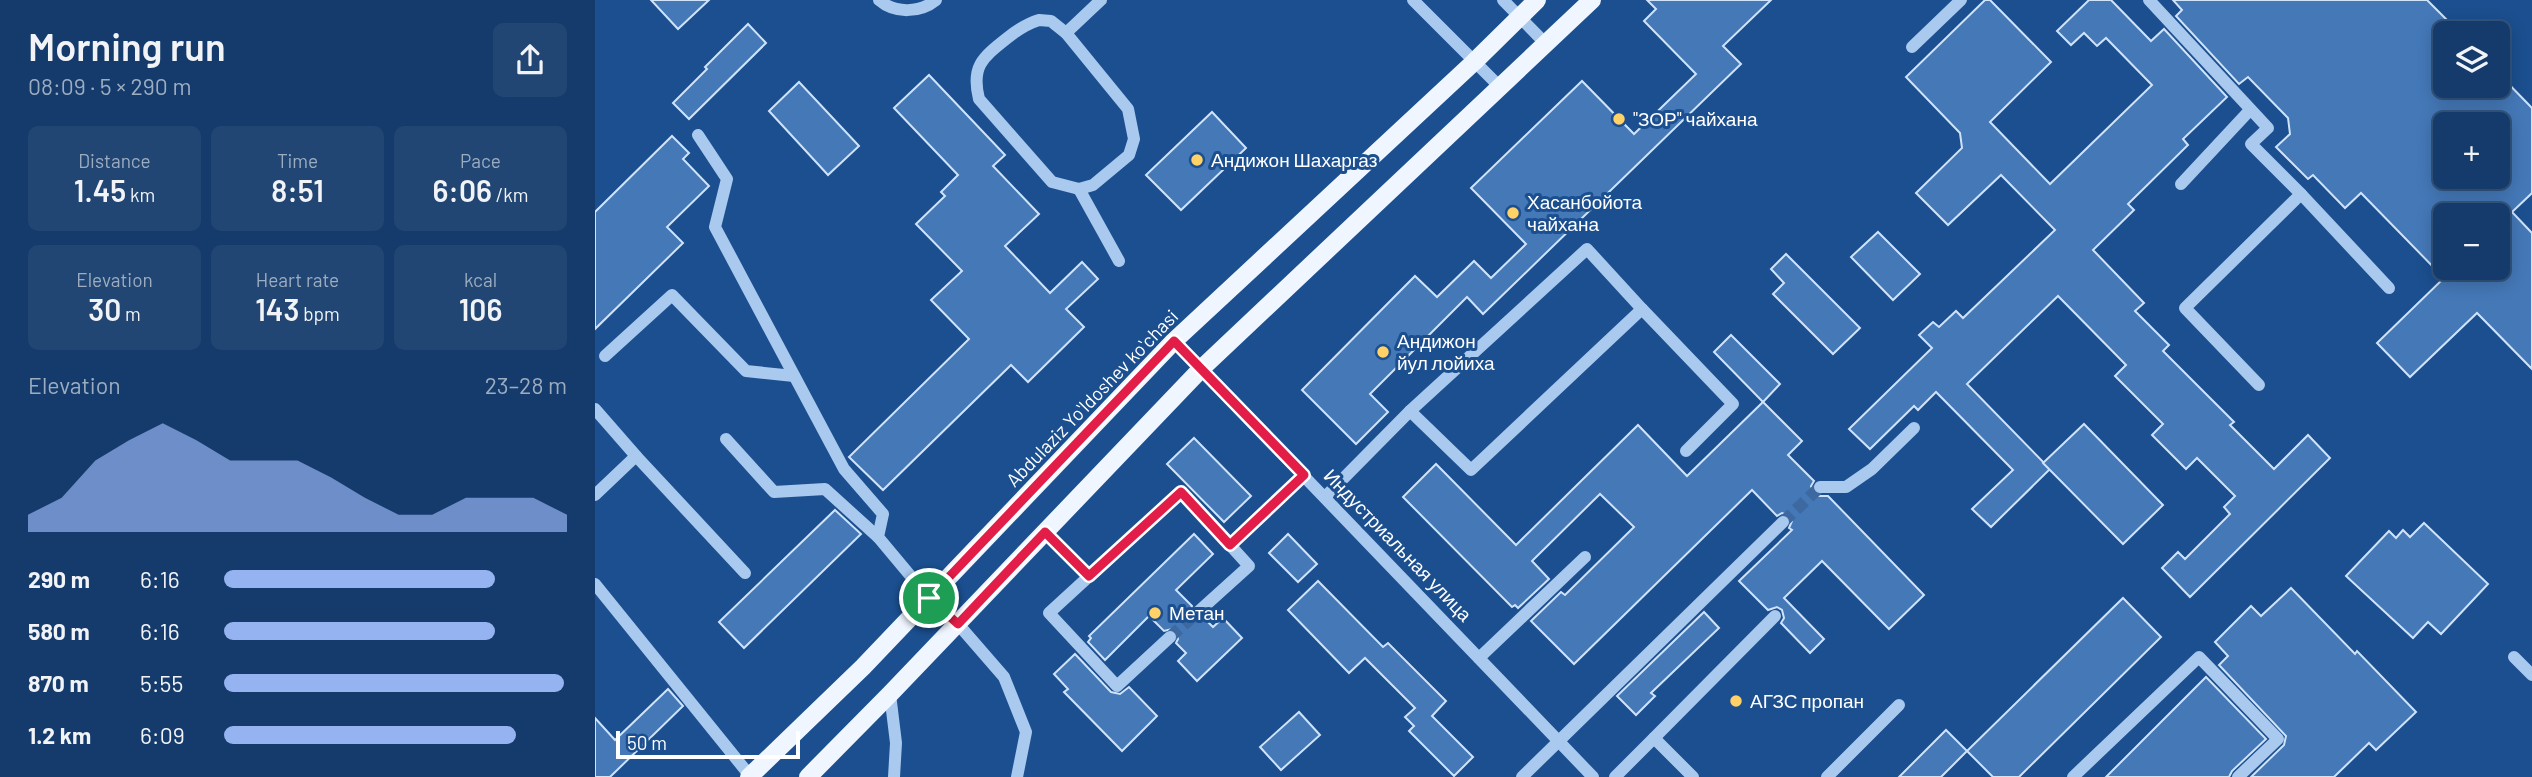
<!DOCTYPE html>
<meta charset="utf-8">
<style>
:root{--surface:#143b6b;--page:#214673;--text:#f1f3f6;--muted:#9dadc1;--line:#33557e;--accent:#95b2f1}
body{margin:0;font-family:Barlow,sans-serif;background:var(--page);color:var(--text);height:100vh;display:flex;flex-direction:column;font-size:26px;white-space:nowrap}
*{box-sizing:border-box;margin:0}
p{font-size:23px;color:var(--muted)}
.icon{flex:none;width:38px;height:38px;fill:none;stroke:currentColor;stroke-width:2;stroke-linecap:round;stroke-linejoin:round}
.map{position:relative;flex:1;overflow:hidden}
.sheet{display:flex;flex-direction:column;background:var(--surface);width:595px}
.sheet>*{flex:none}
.fabs{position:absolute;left:1838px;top:21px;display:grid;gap:14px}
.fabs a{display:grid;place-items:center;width:77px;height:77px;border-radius:10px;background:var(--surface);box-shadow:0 4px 18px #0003,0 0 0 2px var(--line);font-size:35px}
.scale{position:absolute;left:21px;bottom:18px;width:184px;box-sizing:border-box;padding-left:7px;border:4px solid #fff;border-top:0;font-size:19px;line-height:24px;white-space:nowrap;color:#fff;-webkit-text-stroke:5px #1b4f8f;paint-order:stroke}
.pin{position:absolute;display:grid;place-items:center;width:60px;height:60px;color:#fff;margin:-30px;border:4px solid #fff;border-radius:50%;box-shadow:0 2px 7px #0007}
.round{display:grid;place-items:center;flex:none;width:74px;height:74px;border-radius:10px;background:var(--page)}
.summary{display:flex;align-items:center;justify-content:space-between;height:119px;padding:0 28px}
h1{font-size:38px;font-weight:600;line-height:52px}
.stats{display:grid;grid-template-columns:repeat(3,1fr);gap:10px;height:119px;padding:7px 28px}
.stats div{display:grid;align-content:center;border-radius:10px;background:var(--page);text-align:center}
.stats b{font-size:30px;font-weight:600}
.stats small{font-size:19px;font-weight:400}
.stats p{font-size:19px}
.chart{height:196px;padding:14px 28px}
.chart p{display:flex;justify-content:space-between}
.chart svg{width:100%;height:126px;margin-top:7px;fill:var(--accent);opacity:.7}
ul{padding:0 28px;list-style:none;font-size:23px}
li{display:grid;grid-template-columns:112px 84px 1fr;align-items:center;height:52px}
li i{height:18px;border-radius:9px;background:var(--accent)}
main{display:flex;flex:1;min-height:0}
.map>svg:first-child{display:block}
.building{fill:#4478b7;stroke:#cfe3fa;stroke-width:2;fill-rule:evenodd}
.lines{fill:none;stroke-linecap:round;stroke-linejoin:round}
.minor-tunnel{stroke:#3d69a0;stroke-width:12;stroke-dasharray:12 6;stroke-linecap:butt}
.minor{stroke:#a9c9ee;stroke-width:12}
.major{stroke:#f0f6ff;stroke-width:18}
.route-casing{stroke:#fff;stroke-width:14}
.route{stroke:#e11d48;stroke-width:9}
.poi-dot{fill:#ffd166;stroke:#1b4f8f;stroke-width:2.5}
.labels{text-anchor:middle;stroke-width:6;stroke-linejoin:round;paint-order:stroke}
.poi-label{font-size:19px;fill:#fff;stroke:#1b4f8f;text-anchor:start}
.street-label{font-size:19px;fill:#fff;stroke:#1b4f8f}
</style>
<main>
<section class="sheet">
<div class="summary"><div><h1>Morning run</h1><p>08:09 · 5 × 290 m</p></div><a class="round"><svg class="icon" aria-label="share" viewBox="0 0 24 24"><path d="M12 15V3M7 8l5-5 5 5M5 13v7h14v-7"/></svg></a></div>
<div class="stats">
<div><p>Distance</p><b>1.45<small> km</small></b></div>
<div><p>Time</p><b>8:51</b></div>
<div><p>Pace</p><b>6:06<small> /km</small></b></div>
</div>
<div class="stats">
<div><p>Elevation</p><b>30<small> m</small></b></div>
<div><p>Heart rate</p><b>143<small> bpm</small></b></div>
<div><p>kcal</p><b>106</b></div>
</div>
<div class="chart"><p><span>Elevation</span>23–28 m</p>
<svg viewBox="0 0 160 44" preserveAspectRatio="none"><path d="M0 44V38L10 32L20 19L30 12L40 6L50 12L60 19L70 19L80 19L90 25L100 32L110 38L120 38L130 32L140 32L150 32L160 38V44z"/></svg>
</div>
<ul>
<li><b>290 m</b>6:16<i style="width:79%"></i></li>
<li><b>580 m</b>6:16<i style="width:79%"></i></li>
<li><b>870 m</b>5:55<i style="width:99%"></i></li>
<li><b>1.2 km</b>6:09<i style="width:85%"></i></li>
</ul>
</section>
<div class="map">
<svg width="1937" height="777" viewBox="0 0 1937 777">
<rect width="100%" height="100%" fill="#1b4f8f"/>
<!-- building -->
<g class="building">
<path d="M56,0H114L83,29Z"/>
<path d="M1052,0H1176L1128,46L1146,64L888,314L872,297L775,394L793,412L761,444L707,390L820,276L842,297L879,261L896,278L931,244L876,188L987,81L1039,134L1101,74L1049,21L1061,9Z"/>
<path d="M1390,0H1395L1456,62L1395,122L1455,184L1557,85L1511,38L1502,46L1489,33L1476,45L1462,31L1494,0H1516L1556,41L1569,29L1632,97L1588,139L1593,145L1533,204L1539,210L1498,250L1549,303L1540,311L1574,345L1568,351L1639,422L1635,425L1679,469L1713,435L1735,458L1595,597L1567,568L1583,552L1590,559L1635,514L1629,507L1640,496L1602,458L1591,469L1557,435L1568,424L1520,376L1531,365L1463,296L1372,384L1455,469L1396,527L1377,509L1418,470L1341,392L1323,410L1319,406L1275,449L1254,429L1337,348L1324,335L1338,322L1344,327L1361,311L1368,318L1460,230L1406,175L1353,225L1321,193L1367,148L1365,133L1311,77Z"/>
<path d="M1578,0H1832L1865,33H1850V86H1902V72L1937,108V193L1917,212L1937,233V369L1882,313L1815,377L1782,343L1849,278L1766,193L1750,208L1718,175L1713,179L1681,147L1695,134L1693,118L1653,77L1644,84L1581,16L1587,10ZM1850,124H1902V177H1850ZM1850,215H1902V268H1850Z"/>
<path d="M153,24L171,43L94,119L78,103L112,69L110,67Z"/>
<path d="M334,75L410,155L398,166L444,214L410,246L455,293L487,262L503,279L471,309L489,327L433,382L416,365L288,490L254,457L374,339L336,300L367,271L321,224L350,196L346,192L363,175L299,108Z"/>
<path d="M204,82L264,146L233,175L174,111Z"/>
<path d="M617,112L651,148L586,210L551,175Z"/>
<path d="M77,136L94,153L88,159L114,186L72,227L88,243L0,329V212Z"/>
<path d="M1283,232L1325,274L1298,300L1256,257Z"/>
<path d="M1191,254L1265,328L1238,354L1178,294L1189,283L1176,269Z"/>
<path d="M1136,335L1185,384L1168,402L1119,352Z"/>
<path d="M1168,402L1207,441L1193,455L1219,481L1216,486L1218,492L1224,496H1233L1329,595L1294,629L1227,561L1189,598L1229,639L1215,653L1186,623L1189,618L1187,610L1182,607L1173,610L1144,581L1197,530L1194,528L1197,521L1194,515L1187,513L1182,516L1157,490L979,664L936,621L966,592L970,595L1039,527L1005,494L937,561L954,579L923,608L920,605L917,607L808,497L841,464L921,545L1043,425L1092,476Z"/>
<path d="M1489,424L1568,505L1528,544L1448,463Z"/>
<path d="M599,438L656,496L629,522L572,464Z"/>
<path d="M240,510L266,534L149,648L124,622Z"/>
<path d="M1829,523L1893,584L1846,634L1833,622L1818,638L1751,576L1794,531L1801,538L1808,530L1815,537Z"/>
<path d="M599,534L618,554L581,590L597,606L594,613L597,618L604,621L609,618L618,627L628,618L647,638L602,681L583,661L591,653L581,643L583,639L582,632L577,629L569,631L554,616L510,660L493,642L496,638L494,636Z"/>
<path d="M693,534L722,564L703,582L674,553Z"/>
<path d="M723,581L788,647L793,643L851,701L837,716L878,757L859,776L814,731L819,726L810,717L820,708L770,658L754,673L693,610Z"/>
<path d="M1696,588L1760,654L1762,651L1821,712L1781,750L1774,743L1739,777H1656L1689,745L1691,736L1624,665L1633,656L1620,642L1656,606L1666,616Z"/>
<path d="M1528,598L1566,637L1424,777H1398L1372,751Z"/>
<path d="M1109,612L1124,628L1056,693L1060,696L1041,715L1022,696Z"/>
<path d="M480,654L516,692L525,694L534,687L562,716L527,751L469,692L473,689L459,674Z"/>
<path d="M1611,677L1671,739L1637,771L1634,777H1511Z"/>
<path d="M73,689L88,706L15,777H0V718L20,740Z"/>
<path d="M704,712L725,735L686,770L665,747Z"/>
<path d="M1351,730L1372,751L1346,777H1304Z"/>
</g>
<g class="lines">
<!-- minor-tunnel -->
<g class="minor-tunnel">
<path d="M1188,522L1225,487"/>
<path d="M575,637L603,612"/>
</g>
<!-- minor -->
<g class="minor">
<path d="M284,0C300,14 325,13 341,0"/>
<path d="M818,0L905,87"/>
<path d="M908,0L951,44"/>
<path d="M1554,0L1673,128L1656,144L1706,194L1590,308L1664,385"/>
<path d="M444,20L456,21L471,33L533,109L539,139L534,155L498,185L484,189L457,182L384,99C376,67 387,58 411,39C422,30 431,24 444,20Z"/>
<path d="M471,33L506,0"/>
<path d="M1317,47L1366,0"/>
<path d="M103,135L132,179L120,227L249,469L288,514L283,537L334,598L363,624L409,677L431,732L422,777"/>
<path d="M1586,184L1655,110"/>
<path d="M484,189L524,261"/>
<path d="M1706,194L1794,288"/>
<path d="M579,341L998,777"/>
<path d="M10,356L77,295L151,371L199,376"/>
<path d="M0,409L41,456L0,495"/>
<path d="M815,411L992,249L1047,309"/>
<path d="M131,439L179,492L230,489L283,537"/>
<path d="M41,456L150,573"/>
<path d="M1225,487H1251L1277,469L1319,428"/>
<path d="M730,497L815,411L876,470L1047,309L1138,404L1091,451"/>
<path d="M450,532L494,576"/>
<path d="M0,584L156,777"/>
<path d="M603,612L654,566L635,545"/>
<path d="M575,637L522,686L454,613L586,492L635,545L709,475"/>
<path d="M1919,657L1937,675"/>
<path d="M884,658L990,557"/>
<path d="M295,694L301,743L299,777"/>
<path d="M1059,738L1180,616"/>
<path d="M927,777L1188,522"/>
<path d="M1020,777L1059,738L1098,777"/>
<path d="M1232,777L1304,705"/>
<path d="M1478,777L1604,657L1683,739L1643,777"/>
</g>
<!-- major -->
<g class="major">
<path d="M154,777L268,667L579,341L879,62L942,0"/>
<path d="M213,777L295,694L607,368L997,0"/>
</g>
</g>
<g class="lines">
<!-- route casing -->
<g class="route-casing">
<path id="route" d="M579,341L709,475L635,545L586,492L494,576L450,532L363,624L334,598Z"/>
</g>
<!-- route -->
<use href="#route" class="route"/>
</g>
<!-- markers -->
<g class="poi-dot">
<circle cx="1024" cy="119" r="7"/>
<circle cx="602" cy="160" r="7"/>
<circle cx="918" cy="213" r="7"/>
<circle cx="788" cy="352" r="7"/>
<circle cx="560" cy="613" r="7"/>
<circle cx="1141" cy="701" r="7"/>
</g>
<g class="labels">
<!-- poi labels -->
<g class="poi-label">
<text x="1038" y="126">"ЗОР" чайхана</text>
<text x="616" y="167">Андижон Шахаргаз</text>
<text x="932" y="209">Хасанбойота<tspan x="932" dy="22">чайхана</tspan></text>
<text x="802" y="348">Андижон<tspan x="802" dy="22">йул лойиха</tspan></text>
<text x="574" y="620">Метан</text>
<text x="1155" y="708">АГЗС пропан</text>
</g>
<!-- street labels -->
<g class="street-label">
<text transform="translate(497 398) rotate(-46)" y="7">Abdulaziz Yoʻldoshev koʻchasi</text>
<text transform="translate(803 545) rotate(46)" y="7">Индустриальная улица</text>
</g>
</g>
</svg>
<div class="fabs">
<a><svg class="icon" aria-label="layers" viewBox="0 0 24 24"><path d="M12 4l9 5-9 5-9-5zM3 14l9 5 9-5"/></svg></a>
<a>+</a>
<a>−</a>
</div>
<div class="scale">50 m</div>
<div class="pin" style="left:334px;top:598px;background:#1e9e55"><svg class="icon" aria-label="arrive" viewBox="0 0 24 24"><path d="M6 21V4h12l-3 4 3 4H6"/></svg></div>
</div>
</main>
